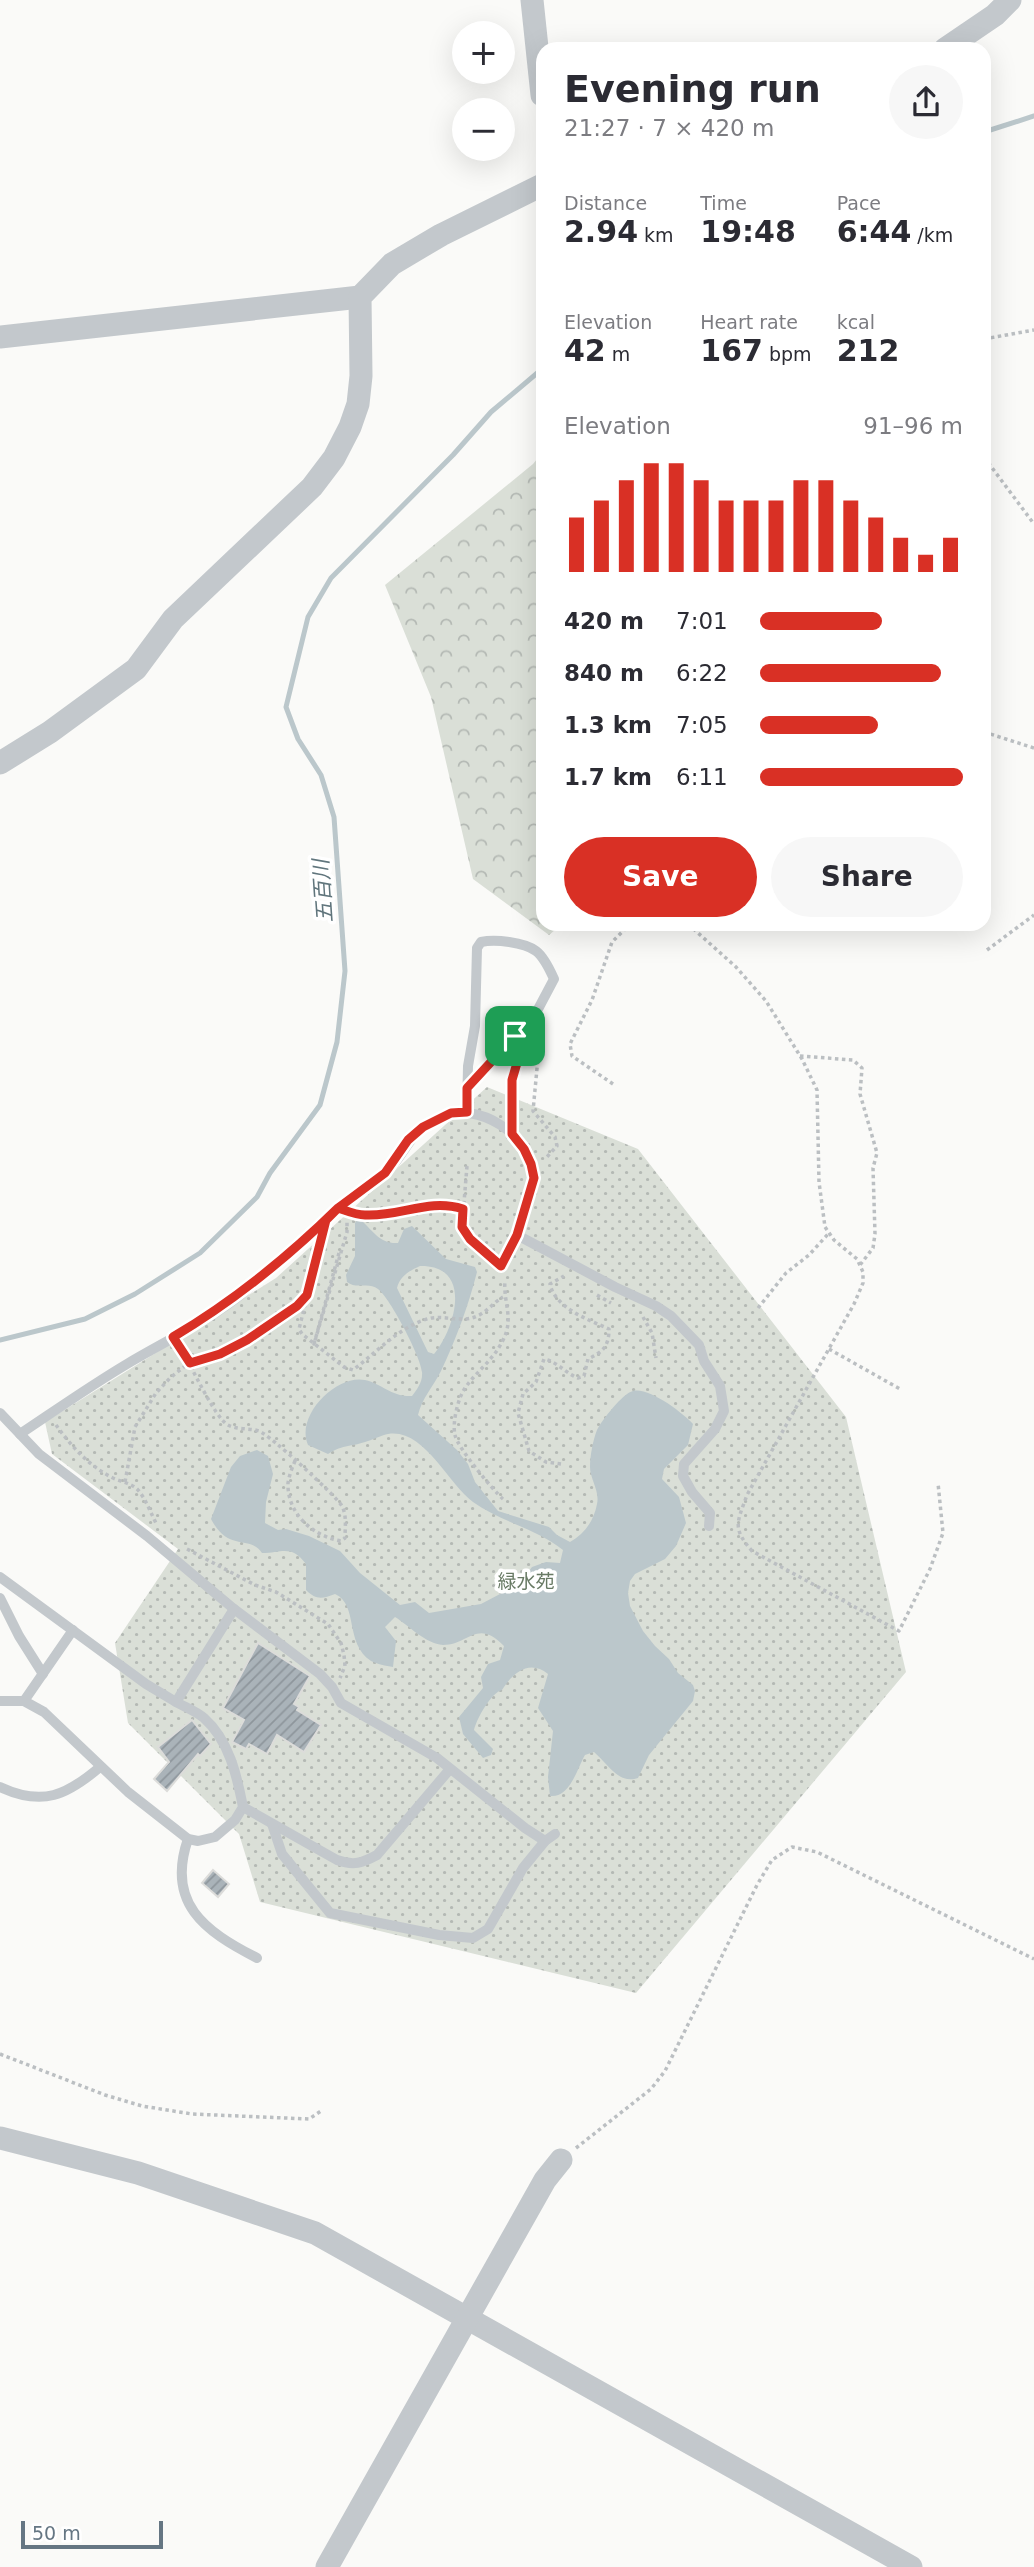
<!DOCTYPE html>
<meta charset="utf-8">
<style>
:root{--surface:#fff;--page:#f7f7f7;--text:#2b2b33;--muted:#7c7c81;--accent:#d93025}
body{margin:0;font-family:"DejaVu Sans","Noto Sans JP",sans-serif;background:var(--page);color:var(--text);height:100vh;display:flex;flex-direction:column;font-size:26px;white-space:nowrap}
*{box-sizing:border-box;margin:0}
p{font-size:23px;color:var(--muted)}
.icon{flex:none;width:38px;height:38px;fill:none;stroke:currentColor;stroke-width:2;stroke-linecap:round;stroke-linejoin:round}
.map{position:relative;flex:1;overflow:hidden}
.drawer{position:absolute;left:536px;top:42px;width:455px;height:889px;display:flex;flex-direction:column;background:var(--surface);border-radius:21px;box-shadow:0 7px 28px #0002}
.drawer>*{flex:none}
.fabs{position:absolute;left:452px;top:21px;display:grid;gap:14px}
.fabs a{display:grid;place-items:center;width:63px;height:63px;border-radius:50%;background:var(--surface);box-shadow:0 7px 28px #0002;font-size:35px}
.scale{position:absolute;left:21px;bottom:18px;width:142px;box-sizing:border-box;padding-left:7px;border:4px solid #657683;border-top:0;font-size:19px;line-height:24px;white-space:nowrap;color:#657683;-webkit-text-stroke:5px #fff;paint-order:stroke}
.pin{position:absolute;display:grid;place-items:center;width:60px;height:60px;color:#fff;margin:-30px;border-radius:14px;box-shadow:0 4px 10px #0006}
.round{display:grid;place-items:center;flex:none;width:74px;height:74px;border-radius:37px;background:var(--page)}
.summary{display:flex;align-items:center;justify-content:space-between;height:119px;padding:0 28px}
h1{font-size:38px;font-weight:600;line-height:52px}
.figures{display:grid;grid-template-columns:repeat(3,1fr);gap:10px;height:119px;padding:7px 28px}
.figures div{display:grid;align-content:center}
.figures b{font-size:30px;font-weight:600}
.figures small{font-size:19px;font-weight:400}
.figures p{font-size:19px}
.chart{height:196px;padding:14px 28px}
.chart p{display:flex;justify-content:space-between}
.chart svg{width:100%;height:126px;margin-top:7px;stroke:var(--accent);stroke-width:6}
.primary-button{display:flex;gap:14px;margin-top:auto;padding:14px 28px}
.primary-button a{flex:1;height:80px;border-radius:42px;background:var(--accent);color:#fff;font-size:28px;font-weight:600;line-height:80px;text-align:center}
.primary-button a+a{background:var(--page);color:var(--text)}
ul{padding:0 28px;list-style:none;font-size:23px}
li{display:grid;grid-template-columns:112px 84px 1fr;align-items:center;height:52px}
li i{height:18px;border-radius:9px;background:var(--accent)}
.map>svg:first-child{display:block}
.forest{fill:url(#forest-crowns)}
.park{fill:url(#park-dots)}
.water{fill:#bbc7cb;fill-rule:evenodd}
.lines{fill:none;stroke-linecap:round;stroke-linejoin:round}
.stream{stroke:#bbc7cb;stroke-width:5}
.building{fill:url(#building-hatch);stroke:#dcdcda;stroke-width:2}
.path{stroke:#bbbfc2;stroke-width:3.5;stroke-dasharray:3.5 3.5;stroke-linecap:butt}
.lane{stroke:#c3c8cc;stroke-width:10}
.street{stroke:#c3c8cc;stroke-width:23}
.route-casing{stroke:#fff;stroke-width:14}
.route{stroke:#d93025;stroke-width:9}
.labels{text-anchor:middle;stroke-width:7;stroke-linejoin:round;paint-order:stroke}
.park-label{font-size:19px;fill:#687a64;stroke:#fff}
.water-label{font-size:21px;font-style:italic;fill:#60757c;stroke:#fff}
</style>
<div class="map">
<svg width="1034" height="2567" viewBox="0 0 1034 2567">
<defs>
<pattern id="forest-crowns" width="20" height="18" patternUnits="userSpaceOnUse" patternTransform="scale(1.75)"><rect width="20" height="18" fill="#dadfd7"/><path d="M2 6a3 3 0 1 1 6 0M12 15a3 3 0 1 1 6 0" fill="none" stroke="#b4b9b4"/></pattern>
<pattern id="park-dots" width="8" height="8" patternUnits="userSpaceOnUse" patternTransform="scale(1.75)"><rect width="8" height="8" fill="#dadfd7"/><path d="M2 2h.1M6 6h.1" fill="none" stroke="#b4b9b4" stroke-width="1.8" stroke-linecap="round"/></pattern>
<pattern id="building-hatch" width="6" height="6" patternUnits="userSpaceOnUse" patternTransform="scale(1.75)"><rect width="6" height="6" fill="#aab3b9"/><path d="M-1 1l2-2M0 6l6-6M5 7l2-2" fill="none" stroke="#8e969c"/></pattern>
</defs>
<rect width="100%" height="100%" fill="#fafaf8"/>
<!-- forest -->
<path class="forest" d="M542,453V924H562L549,935L473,879L431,697L385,585L533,464Z"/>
<!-- park -->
<path class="park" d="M487,1087L638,1149L846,1417L906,1672L636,1993L260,1902L239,1834L128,1723L115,1643L178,1549L52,1454L45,1422L276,1278Z"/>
<!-- water -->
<path class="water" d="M357,1220L362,1221C374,1232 380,1244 398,1243L404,1229L412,1226L446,1259L475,1267L477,1272C468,1307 456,1339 441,1371C433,1387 422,1398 418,1415L457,1450L468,1464L475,1482L498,1511L549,1527L557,1535L570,1542C585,1534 594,1520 597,1504C600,1491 590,1479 590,1467C590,1456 593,1440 597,1430C602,1420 623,1393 633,1391C649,1387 683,1413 693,1424L688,1445L664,1469L662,1479L679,1497L686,1523L676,1546L665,1559L635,1574L630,1581L628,1593L630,1606L643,1631L655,1646L669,1659L678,1673L693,1685L695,1691L693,1701L649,1755L638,1778C619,1785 607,1763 594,1752L585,1755C577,1769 570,1798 550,1796L548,1777L553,1731L538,1708L548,1674C530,1659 513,1672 502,1690C491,1693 477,1718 474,1730L493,1749L491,1755L483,1758L463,1734L459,1717L483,1688L481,1677L488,1664L500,1660L504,1646C477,1618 469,1645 443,1645C426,1644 408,1625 395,1617L385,1627L396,1641L393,1667C386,1666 377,1664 371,1661C344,1643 359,1605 335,1594C322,1599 316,1600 306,1590V1564C291,1544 282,1553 262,1553C249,1534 229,1553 211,1519L231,1467L240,1456L257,1450L268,1456L273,1474L266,1502L265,1523L278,1530L286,1529L309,1536L340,1551L360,1573L400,1605L415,1602L429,1613L481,1604L519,1584L532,1567L546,1562L560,1563L563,1550C537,1529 501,1522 473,1502C448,1484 424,1428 388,1434C382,1435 374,1439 368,1441C352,1447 344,1444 328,1454L308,1445C295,1415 337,1374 365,1380C383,1384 391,1397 412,1396C417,1389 423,1382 422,1372C421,1357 390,1298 378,1289C368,1281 357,1290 347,1282L346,1275L355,1256V1223ZM420,1266C473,1265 456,1327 434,1354L428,1352L426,1348L397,1288C400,1276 409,1271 420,1266Z"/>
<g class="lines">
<!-- stream -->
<g class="stream">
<path d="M984,132L1034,116"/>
<path d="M0,1340L85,1319L135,1294L200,1253L257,1197L270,1173L320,1105L337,1042L345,971L334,817L321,775L298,739L286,707L308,617L331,578L453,455L491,412L542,369"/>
</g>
</g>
<!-- building -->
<g class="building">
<path d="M258,1643L310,1676L294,1704L299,1707L297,1710L321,1725L304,1752L277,1735L267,1754L249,1744L246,1749L232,1742L244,1720L223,1708Z"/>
<path d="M192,1720L211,1744L200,1756L198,1754L167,1791L154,1779L169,1762L158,1747Z"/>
<path d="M213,1870L229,1884L218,1897L202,1883Z"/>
</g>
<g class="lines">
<!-- path -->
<g class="path">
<path d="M984,339L1034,330"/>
<path d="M984,457L1034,524"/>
<path d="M984,732L1034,748"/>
<path d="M688,924L736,967L766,1001L802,1059L817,1090L819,1182L825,1227L834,1240L857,1259L863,1272V1283L854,1304L747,1495C737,1523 732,1528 752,1551L899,1631L930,1569L943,1533L938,1483"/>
<path d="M987,950L1034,915"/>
<path d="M529,1042L538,1058L533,1111L555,1137L557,1146L545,1159"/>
<path d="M800,1056L853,1060L862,1068L860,1094L877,1153L873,1168L875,1234L873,1248L860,1265"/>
<path d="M613,1084L572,1056L570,1044L592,1000L612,942L630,924"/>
<path d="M511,1114L512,1080L521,1050"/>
<path d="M467,1166L462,1227L470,1239L491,1256"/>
<path d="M354,1213C386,1223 417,1200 447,1204C452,1205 458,1208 463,1209"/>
<path d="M339,1253L314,1344L347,1232V1221"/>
<path d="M597,1295L611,1303"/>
<path d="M307,1297L299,1329L302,1334L344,1367L353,1370C377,1352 396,1330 424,1320C441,1313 461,1324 477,1316C487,1312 494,1302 503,1297"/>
<path d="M758,1308L786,1273L809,1255L829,1233"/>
<path d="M643,1317L652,1333L656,1358"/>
<path d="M180,1348C191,1364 214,1417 228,1425C237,1430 250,1428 259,1431C270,1435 336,1496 342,1506C347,1516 345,1527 345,1538L341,1541C313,1536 287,1514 288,1483C289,1476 292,1468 295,1461"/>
<path d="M829,1349L900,1389"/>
<path d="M56,1425C71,1446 89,1466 113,1478C122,1482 131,1483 138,1490C146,1499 151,1514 157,1525"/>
<path d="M561,1464L546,1462L529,1451L518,1413L523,1394L536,1382L544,1359C558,1362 565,1373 578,1378L584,1376L588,1359C603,1352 609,1346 609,1329C589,1320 555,1308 550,1284L564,1276"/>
<path d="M125,1482L135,1427L156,1393L170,1378L190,1362L220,1354L247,1340L297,1306L307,1295L321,1242"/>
<path d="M503,1499C493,1490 457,1447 455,1435C452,1423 458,1398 465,1388C476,1372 493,1360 502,1342C515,1319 503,1304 505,1280"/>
<path d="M187,1549L255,1585L276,1592L328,1624L341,1643L344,1655L345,1666L340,1678"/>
<path d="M0,2054L105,2095L142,2106L192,2114L309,2119L321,2111"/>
<path d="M576,2148L651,2089L665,2071L757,1885L772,1860L792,1847L817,1852L1034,1959"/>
</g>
<!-- lane -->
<g class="lane">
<path d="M467,1112L468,1066L475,1026L477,948L481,942C495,939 524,942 536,951C544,957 550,970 554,979L536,1013L467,1088"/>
<path d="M517,1235L615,1287L656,1306L671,1316L699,1345L704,1361L720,1386L724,1411L715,1429L684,1464L683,1476L692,1492L710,1513L709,1526"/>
<path d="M0,1413L39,1454L147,1536L234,1609L320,1674L332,1687L341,1703L437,1758L525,1828L545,1841"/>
<path d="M20,1434C56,1410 90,1386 127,1364C166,1341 208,1321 244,1292C277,1265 307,1235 339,1208C353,1195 372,1186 386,1173C408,1151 407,1133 440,1117C477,1100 533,1135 533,1177C534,1199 512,1246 501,1266"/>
<path d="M0,1577L146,1684L176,1702L234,1609"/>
<path d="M0,1598L19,1636L43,1674"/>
<path d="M0,1701H24L44,1712L128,1792L188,1839L198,1841L215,1837L235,1820L243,1807C237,1776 229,1740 204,1718C196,1711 185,1707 176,1702"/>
<path d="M24,1701L73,1630"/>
<path d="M0,1787C43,1807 67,1795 100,1767"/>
<path d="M243,1807L337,1860C354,1866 362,1863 377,1855L450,1769"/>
<path d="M272,1824L282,1854L330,1913L439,1935L473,1938L488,1929L523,1868L545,1841L555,1834"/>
<path d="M188,1839C166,1903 204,1931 257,1958"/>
</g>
<!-- street -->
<g class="street">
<path d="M532,0L542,95"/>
<path d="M945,49L995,15L1010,0"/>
<path d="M0,337L360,297"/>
<path d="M0,763L50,732L136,669L173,619L312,487L334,458L350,427L358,404L361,376L360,297L392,264L441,235L542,185"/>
<path d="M0,2138L138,2173L315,2233L911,2567"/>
<path d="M327,2567L545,2180L561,2160"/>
</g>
</g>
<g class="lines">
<!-- route casing -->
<g class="route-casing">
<path id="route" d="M515,1036L467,1088V1112L451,1113L423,1127L408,1140L385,1173L338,1208L326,1220L307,1295L297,1306L247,1340L220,1354L190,1363L173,1337C234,1301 288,1257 338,1208C347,1211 356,1215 365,1215C401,1217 428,1198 463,1209L462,1227L470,1239L501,1266L517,1235L534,1178L531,1164L524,1149L512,1134V1080L522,1046L519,1032L515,1036"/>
</g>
<!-- route -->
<use href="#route" class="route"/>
</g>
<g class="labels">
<!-- park labels -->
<g class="park-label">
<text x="526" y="1588">緑水苑</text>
</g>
<!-- water labels -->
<g class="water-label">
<text transform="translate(323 891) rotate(-94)" y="7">五百川</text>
</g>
</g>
</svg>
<div class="fabs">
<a>+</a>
<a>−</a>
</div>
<div class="scale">50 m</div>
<div class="pin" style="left:515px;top:1036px;background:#1e9e55"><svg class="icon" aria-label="arrive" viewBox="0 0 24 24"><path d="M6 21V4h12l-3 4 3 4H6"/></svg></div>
<section class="drawer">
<div class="summary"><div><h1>Evening run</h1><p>21:27 · 7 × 420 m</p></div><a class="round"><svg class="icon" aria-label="share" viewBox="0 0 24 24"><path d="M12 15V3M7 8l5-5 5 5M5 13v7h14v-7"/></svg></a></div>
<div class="figures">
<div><p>Distance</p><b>2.94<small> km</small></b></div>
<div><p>Time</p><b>19:48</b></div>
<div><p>Pace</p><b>6:44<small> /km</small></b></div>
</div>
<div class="figures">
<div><p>Elevation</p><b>42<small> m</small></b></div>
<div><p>Heart rate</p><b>167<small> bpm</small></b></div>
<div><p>kcal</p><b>212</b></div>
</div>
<div class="chart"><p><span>Elevation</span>91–96 m</p>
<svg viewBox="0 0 160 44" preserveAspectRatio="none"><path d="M5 44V25M15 44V19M25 44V12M35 44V6M45 44V6M55 44V12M65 44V19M75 44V19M85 44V19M95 44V12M105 44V12M115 44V19M125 44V25M135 44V32M145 44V38M155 44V32"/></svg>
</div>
<ul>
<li><b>420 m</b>7:01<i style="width:60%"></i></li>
<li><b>840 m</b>6:22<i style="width:89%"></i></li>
<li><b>1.3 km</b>7:05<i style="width:58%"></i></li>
<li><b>1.7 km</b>6:11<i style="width:100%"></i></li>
</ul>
<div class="primary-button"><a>Save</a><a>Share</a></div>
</section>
</div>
